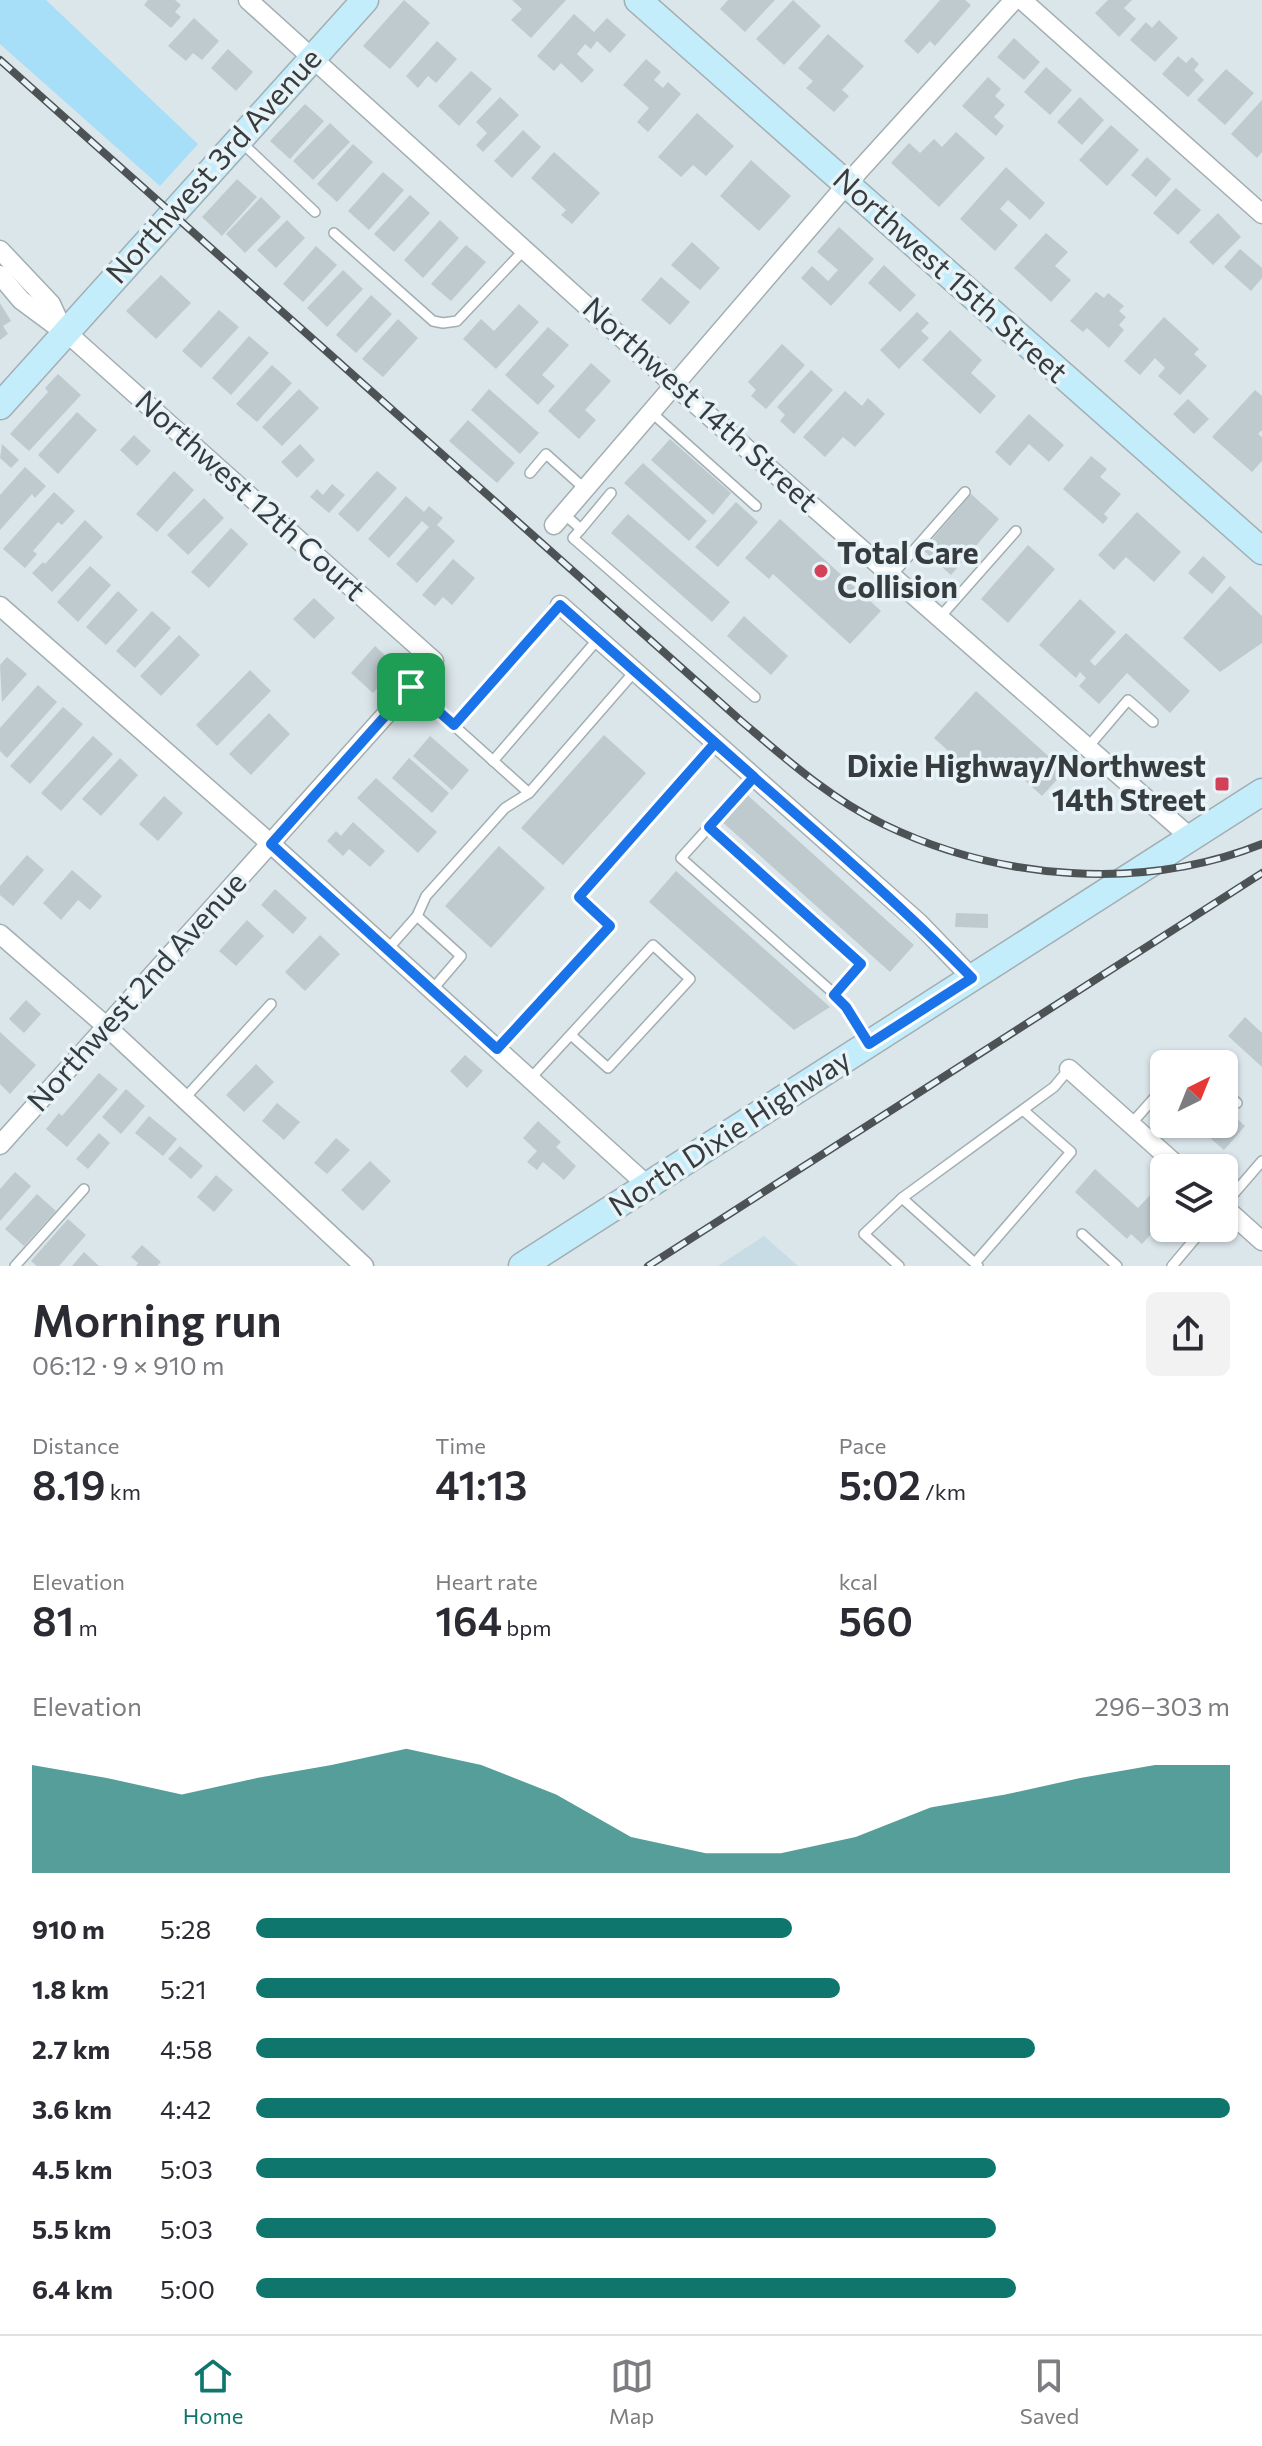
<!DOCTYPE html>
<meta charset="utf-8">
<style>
:root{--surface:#fff;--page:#f2f2f3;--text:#2b2b33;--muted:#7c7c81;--line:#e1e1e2;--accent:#0f766e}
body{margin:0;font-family:Commissioner,sans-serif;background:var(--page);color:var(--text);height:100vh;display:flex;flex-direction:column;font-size:30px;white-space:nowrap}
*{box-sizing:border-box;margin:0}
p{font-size:26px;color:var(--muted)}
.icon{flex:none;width:44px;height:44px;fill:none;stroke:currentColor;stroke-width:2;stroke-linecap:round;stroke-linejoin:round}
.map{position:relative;height:1266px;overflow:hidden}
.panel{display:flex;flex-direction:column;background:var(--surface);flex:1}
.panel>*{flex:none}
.needle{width:52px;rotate:43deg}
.tools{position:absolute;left:1150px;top:1050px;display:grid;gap:16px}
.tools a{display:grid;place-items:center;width:88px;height:88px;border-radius:12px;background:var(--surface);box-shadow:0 2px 6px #0004;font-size:40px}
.pin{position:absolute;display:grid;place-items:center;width:68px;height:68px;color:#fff;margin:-34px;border-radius:16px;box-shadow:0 4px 12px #0006}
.round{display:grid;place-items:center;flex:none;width:84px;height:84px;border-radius:12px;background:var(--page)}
.summary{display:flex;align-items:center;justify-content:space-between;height:136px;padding:0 32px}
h1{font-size:44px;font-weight:600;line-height:60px}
.stats{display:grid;grid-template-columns:repeat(3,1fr);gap:12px;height:136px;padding:8px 32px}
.stats div{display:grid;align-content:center}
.stats b{font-size:40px;font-weight:600}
.stats small{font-size:22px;font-weight:400}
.stats p{font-size:22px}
.chart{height:224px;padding:16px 32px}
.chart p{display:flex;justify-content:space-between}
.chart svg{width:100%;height:144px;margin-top:8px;fill:var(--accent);opacity:.7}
ul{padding:0 32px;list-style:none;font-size:26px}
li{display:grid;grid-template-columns:128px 96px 1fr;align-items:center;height:60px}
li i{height:20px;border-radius:10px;background:var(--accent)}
.tab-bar{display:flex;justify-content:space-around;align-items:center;height:112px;border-top:2px solid var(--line);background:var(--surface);font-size:22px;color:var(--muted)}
.tab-bar a{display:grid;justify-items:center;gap:4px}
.tab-bar .on{color:var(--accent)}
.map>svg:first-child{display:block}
.built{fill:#c8dce5}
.green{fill:#a6dff7}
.building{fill:#bfcacf}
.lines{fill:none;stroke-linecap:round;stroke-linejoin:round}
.lane-casing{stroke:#a3aeb2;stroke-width:12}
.street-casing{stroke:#a3aeb2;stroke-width:21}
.secondary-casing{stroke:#a3aeb2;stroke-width:29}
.lane{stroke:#fff;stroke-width:9}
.street{stroke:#fff;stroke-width:18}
.secondary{stroke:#c4edfb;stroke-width:26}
.rail-casing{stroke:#4d5355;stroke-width:8}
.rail{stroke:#e8f3f8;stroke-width:5;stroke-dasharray:15;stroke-linecap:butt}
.route-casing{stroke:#fff;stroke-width:16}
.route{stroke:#1a73e8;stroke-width:10}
.poi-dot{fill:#d24158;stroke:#e8f3f8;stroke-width:3}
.labels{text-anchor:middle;stroke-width:7;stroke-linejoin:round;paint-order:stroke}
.street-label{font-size:30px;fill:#373c3e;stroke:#e8f3f8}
.poi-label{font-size:30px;font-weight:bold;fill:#373c3e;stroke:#e8f3f8;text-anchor:start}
</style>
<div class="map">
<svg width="1262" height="1266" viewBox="0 0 1262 1266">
<rect width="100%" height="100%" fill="#dbe6eb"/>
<!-- built -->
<path class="built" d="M764,1236L798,1266H718Z"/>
<!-- green -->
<path class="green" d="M0,0H46L198,144L160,186L0,44Z"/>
<!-- building -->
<g class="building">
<path d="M148,0H175L181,5L175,12L181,17L171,28L144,5Z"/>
<path d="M404,0L430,23L390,69L363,46Z"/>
<path d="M512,0H566L531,38L511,20L522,9Z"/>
<path d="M728,0H775L745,32L720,9Z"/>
<path d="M793,0L821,26L784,65L756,39Z"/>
<path d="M940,0H965L971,5L935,46L930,41L918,54L904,41Z"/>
<path d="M1108,0H1132L1124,8L1136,19L1119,37L1095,13Z"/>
<path d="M574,14L594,32L607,18L626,35L610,53L597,41L591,49L585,44L577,54L594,70L582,83L561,63L554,71L537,56Z"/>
<path d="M194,18L219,41L202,60L193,53L186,61L168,46Z"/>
<path d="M1159,20L1178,38L1155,62L1130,40L1146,22L1152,28Z"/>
<path d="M828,34L864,66L842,90L849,96L834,112L806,88L813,81L798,68Z"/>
<path d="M1014,38L1040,62L1024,80L997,57Z"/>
<path d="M437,41L457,59L436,83L428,76L418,88L406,76Z"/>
<path d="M228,49L253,72L236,91L211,68Z"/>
<path d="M1178,56L1186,63L1192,57L1199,64L1194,70L1204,80L1188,97L1162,74Z"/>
<path d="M646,59L661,72L654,80L663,88L668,82L681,94L648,132L637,122L649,108L623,85Z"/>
<path d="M1046,67L1072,90L1050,115L1024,92Z"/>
<path d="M1226,69L1254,93L1225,125L1197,100Z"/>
<path d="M471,71L492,89L459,126L438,106Z"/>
<path d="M988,77L1001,89L995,96L1005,105L994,117L1004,126L996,136L962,106Z"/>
<path d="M500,97L519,115L483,152L476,145L487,133L476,122Z"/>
<path d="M1080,97L1104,120L1082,145L1057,122Z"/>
<path d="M1262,100V152L1257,158L1231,134Z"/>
<path d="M305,104L324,121L290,159L270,141Z"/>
<path d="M697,113L734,146L706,176L693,165L681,177L658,157Z"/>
<path d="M330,123L350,142L313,180L293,161Z"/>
<path d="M1111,125L1139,150L1107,186L1079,160Z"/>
<path d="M523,130L541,147L512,178L494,161Z"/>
<path d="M956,132L985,158L939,207L891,163L909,143L920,153L934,139L942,147Z"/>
<path d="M353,144L373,162L337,202L317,184Z"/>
<path d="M554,152L600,193L572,224L561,215L566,210L531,178Z"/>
<path d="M1147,157L1171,179L1156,197L1131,175Z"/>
<path d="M751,160L791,196L759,231L720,196Z"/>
<path d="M1006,167L1045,203L1030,220L1008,200L1000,209L1018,225L995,251L960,219Z"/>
<path d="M383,172L404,190L369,230L348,211Z"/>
<path d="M237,179L257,197L222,236L202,217Z"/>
<path d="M1176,188L1201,210L1178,235L1153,213Z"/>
<path d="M410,195L430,213L394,252L374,234Z"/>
<path d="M261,197L281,217L245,253L226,234Z"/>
<path d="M1218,213L1241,237L1213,265L1189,242Z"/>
<path d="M287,220L305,238L276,268L257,250Z"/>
<path d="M440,220L459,238L423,278L404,260Z"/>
<path d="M839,227L874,259L831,306L801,278L812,266L828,281L838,270L817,252Z"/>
<path d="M1046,233L1068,252L1055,266L1071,280L1051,302L1014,268Z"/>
<path d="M692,242L720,268L700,290L671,265Z"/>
<path d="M466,245L486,262L451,301L431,284Z"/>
<path d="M316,246L337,265L303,302L283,284Z"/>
<path d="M1240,249L1262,268V278L1251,291L1224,267Z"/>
<path d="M884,265L916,295L900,312L868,283Z"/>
<path d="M343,270L363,289L327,327L307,308Z"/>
<path d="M161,275L191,303L156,339L126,311Z"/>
<path d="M661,277L690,302L670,325L641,300Z"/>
<path d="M1096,292L1104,298L1108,293L1124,306L1119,311L1126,317L1119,325L1124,330L1109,348L1087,328L1083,332L1070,321Z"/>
<path d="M371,295L392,314L356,353L336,335Z"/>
<path d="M0,303L11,321L3,326L8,334L0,340Z"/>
<path d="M519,304L539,322L496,369L463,339L481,319L494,331Z"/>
<path d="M219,310L239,327L201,368L182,351Z"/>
<path d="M917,312L929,323L921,331L929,338L899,369L880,350Z"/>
<path d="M1164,317L1199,349L1194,354L1207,366L1180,395L1158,376L1165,368L1155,358L1140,375L1124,361Z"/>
<path d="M398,319L418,338L383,377L362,359Z"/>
<path d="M548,327L569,345L542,375L555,386L538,405L505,375Z"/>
<path d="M950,330L982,360L971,373L996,396L980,414L922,360Z"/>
<path d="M249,336L269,353L231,395L212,378Z"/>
<path d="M782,344L805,365L766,409L751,396L756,390L748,382Z"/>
<path d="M591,363L611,381L585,410L596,420L579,439L548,411Z"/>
<path d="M272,365L292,383L257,422L236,404Z"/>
<path d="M811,370L833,390L794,434L780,421L785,415L777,407Z"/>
<path d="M58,374L81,395L29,451L10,434L48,392L45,388Z"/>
<path d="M299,389L319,408L282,446L262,427Z"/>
<path d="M489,389L539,433L520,454L471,410Z"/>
<path d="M1255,390L1262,396V430L1258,434L1262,437V461L1252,472L1212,437Z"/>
<path d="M845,391L862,406L868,398L885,414L855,447L843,437L825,457L803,437Z"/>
<path d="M1188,399L1209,419L1194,434L1173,414Z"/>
<path d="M77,412L97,430L58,474L38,455Z"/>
<path d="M1029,414L1064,445L1049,462L1029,444L1010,466L995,452Z"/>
<path d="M468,420L515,463L497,483L449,441Z"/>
<path d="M134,435L151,451L137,466L120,450Z"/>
<path d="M670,439L731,493L713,515L651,460Z"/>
<path d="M2,444L19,460L11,468L0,458Z"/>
<path d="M300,444L315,460L297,478L281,462Z"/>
<path d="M1091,456L1107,469L1100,477L1121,494L1104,514L1108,518L1103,524L1063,489Z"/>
<path d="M643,463L707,521L689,541L624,483Z"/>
<path d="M25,467L46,486L35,498L32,494L0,530V495Z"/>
<path d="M174,471L194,490L157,532L136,514Z"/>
<path d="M377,471L397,488L358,532L338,514Z"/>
<path d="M332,484L345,495L329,513L310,497L317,489L323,495Z"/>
<path d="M54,492L75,511L62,525L58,522L33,551L37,554L25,568L3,549Z"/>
<path d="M971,494L999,519L951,575L923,550Z"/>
<path d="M406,496L424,512L429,506L443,518L437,525L455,541L417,583L396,564L429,527L422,521L389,558L368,539Z"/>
<path d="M204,498L224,518L188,555L167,535Z"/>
<path d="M736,502L758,522L718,567L695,547Z"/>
<path d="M1137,512L1181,552L1154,582L1126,557L1114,570L1098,555Z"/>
<path d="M628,514L730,602L712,622L611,533Z"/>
<path d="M780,519L881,611L850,644L773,574L769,579L745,558Z"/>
<path d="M85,520L103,537L52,592L32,573L43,562L45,564Z"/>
<path d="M231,528L248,544L209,588L191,572Z"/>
<path d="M1028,545L1055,569L1008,623L981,599Z"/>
<path d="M1203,556L1226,577L1212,594L1188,573Z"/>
<path d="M453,559L475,578L452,605L443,597L435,606L422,595Z"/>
<path d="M90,566L111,585L78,622L57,602Z"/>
<path d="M1230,586L1262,616V643L1220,672L1183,638Z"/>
<path d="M118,591L138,610L106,645L86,627Z"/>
<path d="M314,598L335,618L314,639L293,619Z"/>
<path d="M1080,599L1116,632L1090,661L1095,666L1126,633L1190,691L1170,713L1127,673L1099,704L1079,686L1086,678L1080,672L1076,678L1039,645Z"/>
<path d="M152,611L171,628L135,668L116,651Z"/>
<path d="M744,616L788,656L771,675L727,636Z"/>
<path d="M179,635L200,655L161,696L140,676Z"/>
<path d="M375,646L397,666L373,693L351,673Z"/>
<path d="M7,657L27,674L2,702L0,665Z"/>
<path d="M250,670L271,691L217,746L196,725Z"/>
<path d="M38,685L57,702L7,758L0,751V728Z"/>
<path d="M976,691L1065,771L1042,796L999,757L979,779L934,738Z"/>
<path d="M63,707L83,724L30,784L10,766Z"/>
<path d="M269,713L290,734L251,775L229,754Z"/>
<path d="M604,735L646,773L563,865L521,828Z"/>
<path d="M93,736L113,754L61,811L41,793Z"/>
<path d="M430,736L469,770L452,790L413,756Z"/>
<path d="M120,758L138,775L101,816L82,799Z"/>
<path d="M409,758L449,793L432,813L392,778Z"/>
<path d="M376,778L437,832L418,853L357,798Z"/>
<path d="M743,791L914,945L890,972L719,819Z"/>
<path d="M164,796L183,813L158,841L139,824Z"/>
<path d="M353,822L385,851L370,867L349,849L343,856L327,841L336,831L341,836Z"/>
<path d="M499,846L545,888L491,948L445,906Z"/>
<path d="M27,855L44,870L13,906L0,895V886Z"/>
<path d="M72,870L102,896L90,910L78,900L61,920L43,903Z"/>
<path d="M676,871L830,1007L794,1030L649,902Z"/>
<path d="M275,889L307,918L293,934L261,905Z"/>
<path d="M956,913L988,914V928L955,927Z"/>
<path d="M247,920L264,936L236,966L219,951Z"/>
<path d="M320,935L340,954L305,991L285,972Z"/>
<path d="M26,1000L41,1014L24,1033L9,1019Z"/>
<path d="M1245,1017L1262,1033V1067L1228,1036Z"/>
<path d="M0,1032L36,1065L10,1094L0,1084Z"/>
<path d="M465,1055L483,1071L467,1088L450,1071Z"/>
<path d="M256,1064L274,1082L244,1112L226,1095Z"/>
<path d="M99,1073L118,1089L67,1147L46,1129L59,1113L62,1116Z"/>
<path d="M126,1089L145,1106L121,1134L102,1117Z"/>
<path d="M277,1103L300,1122L284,1140L262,1121Z"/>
<path d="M1224,1107L1245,1126L1224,1150L1194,1124H1224Z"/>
<path d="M149,1116L177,1139L163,1156L135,1133Z"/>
<path d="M538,1121L561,1142L556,1147L576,1166L564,1180L543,1162L537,1170L527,1162L537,1151L523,1138Z"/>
<path d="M99,1133L110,1143L88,1169L76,1159Z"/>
<path d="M336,1138L350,1150L327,1174L314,1163Z"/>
<path d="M180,1146L203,1166L191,1179L168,1159Z"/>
<path d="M370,1161L391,1181L363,1211L341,1190Z"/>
<path d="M1095,1169L1138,1208L1153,1192L1164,1202V1220L1142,1244L1131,1234L1127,1239L1075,1192Z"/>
<path d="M15,1172L31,1186L0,1221V1189Z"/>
<path d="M216,1175L233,1190L214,1212L197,1197Z"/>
<path d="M37,1194L56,1211L24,1246L5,1229Z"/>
<path d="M68,1219L86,1235L59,1266H37L31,1261Z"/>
<path d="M142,1245L161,1262L157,1266H136L138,1263L131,1257Z"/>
<path d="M84,1252L99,1266H72Z"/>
</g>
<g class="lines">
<!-- lane casing -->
<g class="lane-casing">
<g id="lane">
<path d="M240,141L315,212"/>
<path d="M334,233L433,321L443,323L457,321L525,249"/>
<path d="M651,412L756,506"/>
<path d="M530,473L546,454L585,489"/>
<path d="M564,514L581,529L611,493"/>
<path d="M581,529L573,538L755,697"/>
<path d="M892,575L965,492"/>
<path d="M940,617L1016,531"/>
<path d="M411,687L529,793L635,671"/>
<path d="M454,725L560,605"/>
<path d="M1088,747L1128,700L1153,722"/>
<path d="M493,761L598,639"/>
<path d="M754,777L681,858L830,990L846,1007L867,1041"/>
<path d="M709,827L861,964L834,995"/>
<path d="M417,916L461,956L432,990"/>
<path d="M387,950L417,916L426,896L505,808L529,793"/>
<path d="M497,1049L610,926L579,897L715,743"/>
<path d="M1184,1064L1188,1060L1193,1064"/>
<path d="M530,1079L653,945L690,979L608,1068L571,1035"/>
<path d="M1224,1091L1237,1103"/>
<path d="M184,1099L271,1004"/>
<path d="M1131,1124L1164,1087"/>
<path d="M1224,1205L1262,1161"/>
<path d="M1082,1234L1117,1266"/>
<path d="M975,1263L1071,1152L1023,1110"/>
<path d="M15,1266L84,1189"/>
<path d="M899,1266L864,1234L902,1198"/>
<path d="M978,1266L902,1198L1054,1087L1069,1069"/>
<path d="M1172,1266L1204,1228"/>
</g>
</g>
<!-- street casing -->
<g class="street-casing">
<g id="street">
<path d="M248,0L674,385L1191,838"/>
<path d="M1022,0L1262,214"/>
<path d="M0,250L51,304L63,330"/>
<path d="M0,275L21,300L75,340L434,661L0,1145"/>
<path d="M554,525L847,184L1014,0"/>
<path d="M560,605L919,923L972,978"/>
<path d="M0,606L271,844L647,1185"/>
<path d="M0,934L106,1026L364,1266"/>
<path d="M1069,1069L1180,1168"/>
<path d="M1224,1207L1262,1241"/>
</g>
</g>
<!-- secondary casing -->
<g class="secondary-casing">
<g id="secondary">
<path d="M638,0L1262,551"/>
<path d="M0,406L365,0"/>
<path d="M522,1266L1262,792"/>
</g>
</g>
<!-- lane -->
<use href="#lane" class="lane"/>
<!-- street -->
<use href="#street" class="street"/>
<!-- secondary -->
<use href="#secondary" class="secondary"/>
<!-- rail casing -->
<g class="rail-casing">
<g id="rail">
<path d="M0,60L740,720C785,758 829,798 883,824C998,880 1142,892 1262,844"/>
<path d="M648,1266L1262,873"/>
</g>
</g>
<!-- rail -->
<use href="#rail" class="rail"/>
</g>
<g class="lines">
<!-- route casing -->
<g class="route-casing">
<path id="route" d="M411,687L271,844L497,1049L610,926L579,897L715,743C802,820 891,895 972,978L869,1044L846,1007L834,995L861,964L709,827L754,777L560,605L454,725L411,687"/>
</g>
<!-- route -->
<use href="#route" class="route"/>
</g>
<!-- markers -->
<g class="poi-dot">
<circle cx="821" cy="571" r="8"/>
<rect x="1214" y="776" width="16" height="16" rx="4"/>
</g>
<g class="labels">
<!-- street labels -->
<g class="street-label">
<text transform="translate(214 166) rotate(-48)" y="10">Northwest 3rd Avenue</text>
<text transform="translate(950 276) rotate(42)" y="10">Northwest 15th Street</text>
<text transform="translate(700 405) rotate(42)" y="10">Northwest 14th Street</text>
<text transform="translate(250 496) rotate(42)" y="10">Northwest 12th Court</text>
<text transform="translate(137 992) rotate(-48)" y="10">Northwest 2nd Avenue</text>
<text transform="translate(730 1133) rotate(-33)" y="10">North Dixie Highway</text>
</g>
<!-- poi labels -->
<g class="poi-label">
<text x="837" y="564">Total Care<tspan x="837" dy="34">Collision</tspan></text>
<text x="1206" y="777" text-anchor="end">Dixie Highway/Northwest<tspan x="1206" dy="34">14th Street</tspan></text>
</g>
</g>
</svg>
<div class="tools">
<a><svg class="needle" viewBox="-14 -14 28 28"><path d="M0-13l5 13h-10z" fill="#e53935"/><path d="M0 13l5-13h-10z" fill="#7c7c81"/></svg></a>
<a><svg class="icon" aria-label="layers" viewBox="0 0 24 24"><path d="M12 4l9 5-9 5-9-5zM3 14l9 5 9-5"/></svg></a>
</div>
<div class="pin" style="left:411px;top:687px;background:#1e9e55"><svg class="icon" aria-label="arrive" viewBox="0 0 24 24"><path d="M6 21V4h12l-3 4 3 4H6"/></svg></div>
</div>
<section class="panel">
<div class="summary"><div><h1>Morning run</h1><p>06:12 · 9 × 910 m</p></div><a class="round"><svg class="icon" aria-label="share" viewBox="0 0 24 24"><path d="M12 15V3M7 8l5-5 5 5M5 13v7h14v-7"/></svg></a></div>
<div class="stats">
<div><p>Distance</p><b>8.19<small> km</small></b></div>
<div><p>Time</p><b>41:13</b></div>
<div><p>Pace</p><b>5:02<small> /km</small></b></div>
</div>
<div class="stats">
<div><p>Elevation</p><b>81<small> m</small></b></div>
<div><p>Heart rate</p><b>164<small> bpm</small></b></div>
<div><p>kcal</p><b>560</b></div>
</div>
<div class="chart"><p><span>Elevation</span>296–303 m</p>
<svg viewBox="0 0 160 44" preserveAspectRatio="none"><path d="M0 44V11L10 15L20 20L30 15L40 11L50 6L60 11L70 20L80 33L90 38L100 38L110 33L120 24L130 20L140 15L150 11L160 11V44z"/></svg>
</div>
<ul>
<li><b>910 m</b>5:28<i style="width:55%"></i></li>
<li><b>1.8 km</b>5:21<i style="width:60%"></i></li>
<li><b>2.7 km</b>4:58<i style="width:80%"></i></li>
<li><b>3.6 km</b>4:42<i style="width:100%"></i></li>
<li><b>4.5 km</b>5:03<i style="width:76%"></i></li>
<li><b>5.5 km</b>5:03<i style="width:76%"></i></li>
<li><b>6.4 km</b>5:00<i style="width:78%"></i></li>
</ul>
</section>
<nav class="tab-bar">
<a class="on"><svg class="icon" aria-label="home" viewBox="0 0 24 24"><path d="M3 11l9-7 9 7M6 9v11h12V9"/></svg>Home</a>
<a><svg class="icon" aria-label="map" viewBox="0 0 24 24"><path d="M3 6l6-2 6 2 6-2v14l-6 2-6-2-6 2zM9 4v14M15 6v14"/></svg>Map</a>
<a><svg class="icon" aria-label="saved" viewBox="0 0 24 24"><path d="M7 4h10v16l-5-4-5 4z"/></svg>Saved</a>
</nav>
